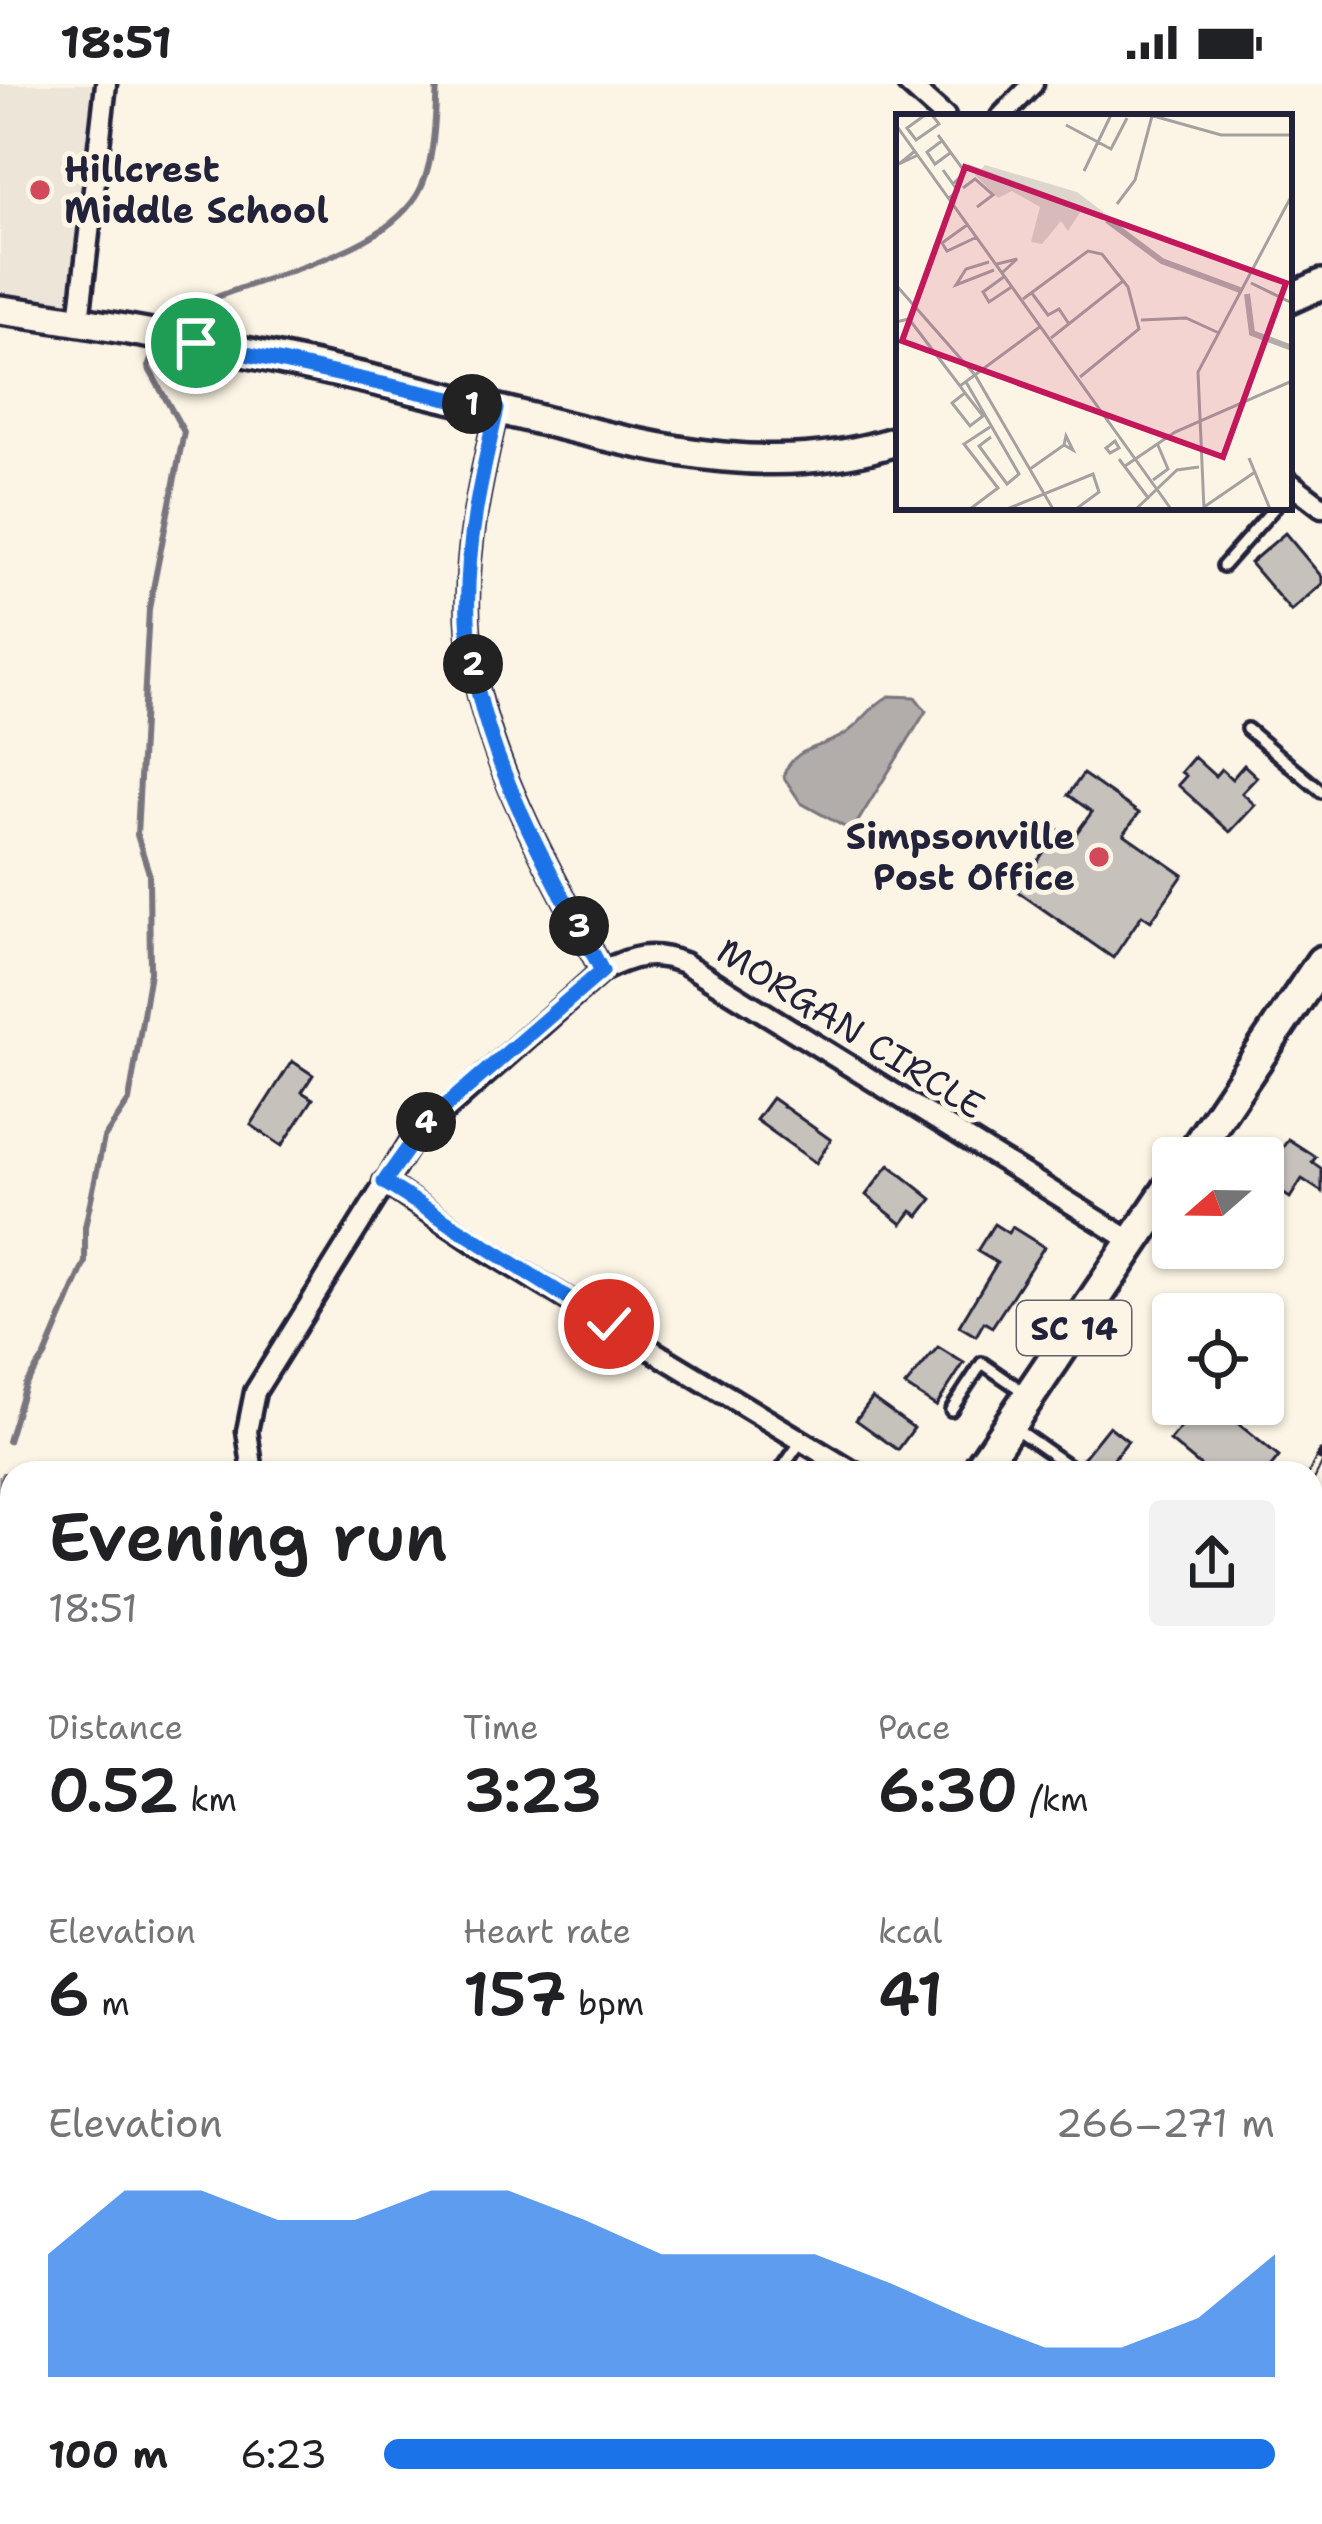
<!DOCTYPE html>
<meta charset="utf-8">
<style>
:root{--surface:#fff;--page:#f2f2f2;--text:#202124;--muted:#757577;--accent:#1a73e8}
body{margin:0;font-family:"Shantell Sans",sans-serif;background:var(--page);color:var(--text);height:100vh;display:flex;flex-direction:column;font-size:45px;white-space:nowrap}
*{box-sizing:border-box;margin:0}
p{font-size:39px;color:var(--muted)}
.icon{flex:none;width:66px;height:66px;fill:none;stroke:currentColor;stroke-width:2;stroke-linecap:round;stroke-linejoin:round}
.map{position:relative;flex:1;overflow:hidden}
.details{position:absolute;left:0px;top:1377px;width:1323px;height:1065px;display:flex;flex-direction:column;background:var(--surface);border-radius:36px 36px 0 0;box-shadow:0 3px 9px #0004}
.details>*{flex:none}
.needle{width:78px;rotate:250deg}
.tools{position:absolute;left:1152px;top:1053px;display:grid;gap:24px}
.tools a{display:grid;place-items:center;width:132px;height:132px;border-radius:12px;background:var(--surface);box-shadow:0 3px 9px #0004;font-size:60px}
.pin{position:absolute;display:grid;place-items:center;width:102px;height:102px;color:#fff;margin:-51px;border:6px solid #fff;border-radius:50%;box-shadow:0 3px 12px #0007}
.km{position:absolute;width:60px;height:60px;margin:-30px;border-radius:50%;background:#222;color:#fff;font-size:33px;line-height:60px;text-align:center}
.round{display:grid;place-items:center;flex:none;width:126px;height:126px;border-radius:12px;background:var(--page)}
.headline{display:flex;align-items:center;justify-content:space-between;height:204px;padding:0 48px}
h1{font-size:66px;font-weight:600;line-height:90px}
.figures{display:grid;grid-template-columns:repeat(3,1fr);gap:18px;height:204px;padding:12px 48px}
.figures div{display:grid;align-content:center}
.figures b{font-size:60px;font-weight:600}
.figures small{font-size:33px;font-weight:400}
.figures p{font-size:33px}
.chart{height:336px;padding:24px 48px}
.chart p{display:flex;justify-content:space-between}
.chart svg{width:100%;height:216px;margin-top:12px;fill:var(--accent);opacity:.7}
ul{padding:0 48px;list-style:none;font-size:39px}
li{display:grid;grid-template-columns:192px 144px 1fr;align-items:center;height:90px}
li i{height:30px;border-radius:15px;background:var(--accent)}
.status{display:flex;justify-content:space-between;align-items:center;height:84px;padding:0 60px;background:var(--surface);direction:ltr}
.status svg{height:33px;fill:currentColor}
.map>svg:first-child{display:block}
.built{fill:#ece5d8}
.green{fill:#dcd6cc;stroke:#7f7c84;stroke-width:3}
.water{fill:#b2adab;stroke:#78757e;stroke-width:3}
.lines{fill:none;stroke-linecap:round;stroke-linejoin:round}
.stream{stroke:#78757e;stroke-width:6}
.building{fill:#c6c1bb;stroke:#22223b;stroke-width:3}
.lane-casing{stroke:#22223b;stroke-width:18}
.street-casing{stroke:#22223b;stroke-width:27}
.secondary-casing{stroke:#22223b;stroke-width:36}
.primary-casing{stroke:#22223b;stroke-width:39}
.lane{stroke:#fcf5e5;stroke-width:9}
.street{stroke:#fcf5e5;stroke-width:18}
.secondary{stroke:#fcf5e5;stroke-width:27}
.primary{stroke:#fcf5e5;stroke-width:30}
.rail-casing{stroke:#22223b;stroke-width:10}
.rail{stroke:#fcf5e5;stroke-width:6;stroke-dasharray:18;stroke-linecap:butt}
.route-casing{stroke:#fff;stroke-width:24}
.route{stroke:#1a73e8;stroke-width:15}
.poi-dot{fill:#d1495b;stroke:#fcf5e5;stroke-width:4.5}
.labels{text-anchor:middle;stroke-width:10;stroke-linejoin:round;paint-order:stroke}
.shield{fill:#fcf5e5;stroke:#63616e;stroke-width:3}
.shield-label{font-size:33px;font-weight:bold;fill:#22223b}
.poi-label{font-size:36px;font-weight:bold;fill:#22223b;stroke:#fcf5e5;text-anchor:start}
.street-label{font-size:36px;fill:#22223b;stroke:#fcf5e5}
.inset-river{fill:none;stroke:#b2adab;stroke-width:6}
.inset-road{fill:none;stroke:#a5a1a1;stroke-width:3}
.view{fill:#c2185b;fill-opacity:0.15;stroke:#c2185b;stroke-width:6}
.inset-edge{fill:none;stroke:#22223b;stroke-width:6}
</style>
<div class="status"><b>18:51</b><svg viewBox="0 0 49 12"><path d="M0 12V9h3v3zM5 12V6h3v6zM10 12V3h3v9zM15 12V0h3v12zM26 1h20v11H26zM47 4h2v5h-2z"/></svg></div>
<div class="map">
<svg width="1322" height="2440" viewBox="0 0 1322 2440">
<rect width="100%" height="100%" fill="#fcf5e5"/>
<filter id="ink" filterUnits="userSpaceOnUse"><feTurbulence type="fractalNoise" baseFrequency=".00833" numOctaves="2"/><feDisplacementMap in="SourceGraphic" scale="24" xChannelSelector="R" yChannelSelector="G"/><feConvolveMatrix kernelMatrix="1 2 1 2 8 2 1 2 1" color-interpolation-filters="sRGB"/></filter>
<g filter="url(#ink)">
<!-- built -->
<g class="built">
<path d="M0,0H92L69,222L0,211Z"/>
<path d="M1322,1958V2440H1082L1087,2430H1311V1980Z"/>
<path d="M20,2430H236L229,2440H12Z"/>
</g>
<!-- green -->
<g class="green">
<path d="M0,1394L12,1400V1515L0,1544Z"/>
<path d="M0,1558L12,1559V2356L0,2359Z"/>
</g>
<!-- water -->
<path class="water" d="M889,612L915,613L926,627L852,747L801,719L783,692C796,660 820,666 845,650C861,640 870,622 889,612Z"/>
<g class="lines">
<!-- stream -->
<g class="stream">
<path d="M168,237C234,193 373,181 417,111C435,82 435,33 437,0"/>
<path d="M8,1357L25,1301L45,1272L85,1178V1143L104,1054L129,1017L150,888L149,789L137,751L149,525L184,348L148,283L155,266"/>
<path d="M0,1425L4,1391"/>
<path d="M0,1737L12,1795"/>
<path d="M0,2057L12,1980"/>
</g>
</g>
<!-- building -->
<g class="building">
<path d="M1285,449L1322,493V500L1291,527L1250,479Z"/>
<path d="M1194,673L1215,692L1221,685L1232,695L1244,681L1257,693L1242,709L1255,721L1230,748L1178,701L1186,692L1181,688Z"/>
<path d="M1083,690L1139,729L1124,750L1183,791L1151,837L1142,831L1113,874L1017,807L1059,746L1072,755L1092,728L1068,711Z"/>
<path d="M292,977L313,991L302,1008L313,1015L282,1062L251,1041Z"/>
<path d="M772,1014L831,1056L816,1079L756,1036Z"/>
<path d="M1288,1055L1316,1073L1312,1078L1322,1085V1108L1302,1095L1290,1114L1263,1096Z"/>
<path d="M889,1081L932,1115L919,1132L912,1127L902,1140L866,1111Z"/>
<path d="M994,1140L1008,1149L1012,1143L1044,1163L992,1243L984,1238L976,1252L959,1242L997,1179L977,1167Z"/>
<path d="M938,1263L964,1279L936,1322L905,1302Z"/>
<path d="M872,1314L914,1344L898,1366L856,1336Z"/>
<path d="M1200,1320H1214L1279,1373L1266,1389H1209L1170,1357Z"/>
<path d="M1109,1342L1128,1357L1102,1389H1093L1080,1378Z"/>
</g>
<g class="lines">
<!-- lane casing -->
<g class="lane-casing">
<g id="lane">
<path d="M1223,482L1275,423"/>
<path d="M1247,645L1322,708"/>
<path d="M951,1326L982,1279L1024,1308"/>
<path d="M1013,1343L1079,1389"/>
<path d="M779,1389L802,1356"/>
<path d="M1311,2201L1322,2185"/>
<path d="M72,2430L87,2440"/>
<path d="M186,2430L200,2440"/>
<path d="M28,2440L36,2430"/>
<path d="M172,2440L179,2430"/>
<path d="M1165,2440L1172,2430"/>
</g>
</g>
<!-- street casing -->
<g class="street-casing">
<g id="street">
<path d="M908,0L945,33"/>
<path d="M1001,33L1033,0"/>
<path d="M79,237L106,0"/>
<path d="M497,325C481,394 465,465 468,535C473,660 547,779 602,887"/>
<path d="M1289,398L1322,423"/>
<path d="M384,1098L481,1163L855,1389"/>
<path d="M253,1389L247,1347L255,1308L412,1056L602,887C632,872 652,866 684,879L1133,1158"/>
<path d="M1311,1824L1322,1831"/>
</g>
</g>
<!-- secondary casing -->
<g class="secondary-casing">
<g id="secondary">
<path d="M1289,215L1322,200"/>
<path d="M0,226C166,248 332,285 495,325C630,357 762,402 899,356"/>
<path d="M1311,1965L1322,1946"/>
<path d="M1053,2440L1059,2430"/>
</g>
</g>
<!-- primary casing -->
<g class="primary-casing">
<g id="primary">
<path d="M1190,1074L1322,878"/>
<path d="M977,1389L1173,1099"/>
<path d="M269,2440L276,2430"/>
</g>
</g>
<!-- lane -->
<use href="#lane" class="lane"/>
<!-- street -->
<use href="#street" class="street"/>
<!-- secondary -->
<use href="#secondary" class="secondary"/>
<!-- primary -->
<use href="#primary" class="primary"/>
<!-- rail casing -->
<g class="rail-casing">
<g id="rail">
<path d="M1311,1393L1322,1370"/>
<path d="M1033,2430L1038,2440"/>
<path d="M706,2440L715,2430"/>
</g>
</g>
<!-- rail -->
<use href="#rail" class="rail"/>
</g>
</g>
<g class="lines" filter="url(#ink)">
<!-- route casing -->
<g class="route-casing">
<path id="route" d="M196,259L497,325C481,394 465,464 468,535C472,659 547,779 602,887L426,1039L384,1098L609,1240"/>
</g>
<!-- route -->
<use href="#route" class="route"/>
</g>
<!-- markers -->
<g class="poi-dot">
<circle cx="40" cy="106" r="12"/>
<circle cx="1099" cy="773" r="12"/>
</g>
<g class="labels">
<!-- shield labels -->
<rect class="shield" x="1017" y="1217" width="114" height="54" rx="9"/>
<g class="shield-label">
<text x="1074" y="1256">SC 14</text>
</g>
<!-- poi labels -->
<g class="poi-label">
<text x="64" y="98">Hillcrest<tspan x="64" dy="41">Middle School</tspan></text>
<text x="1075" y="765" text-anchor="end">Simpsonville<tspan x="1075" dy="41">Post Office</tspan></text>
</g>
<!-- street labels -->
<g class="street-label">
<text transform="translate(851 944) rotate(32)" y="13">MORGAN CIRCLE</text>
</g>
</g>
<!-- overview -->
<g transform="translate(896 30)">
<rect width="396" height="396" fill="#fcf5e5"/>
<path d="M89,51L181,78L210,100L186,95L172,117L165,107L146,130L135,128L144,93L116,77L102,84L79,61Z" fill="#dcd6cc"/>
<path class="inset-river" d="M71,53L207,103M211,106L266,147L344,176M351,180L356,219L396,234"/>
<path class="inset-road" d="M29,1L11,14L20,26L43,10L36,1M254,1L325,21H396M0,11L275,395M170,11L215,35L231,4M42,21L69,58L57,70M47,26L31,38L39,50L54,39M19,37L3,50L22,41M47,56L62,77L53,84M188,57L215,1M67,74L79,65L97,81L81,93M221,90L239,66L256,2M71,111L46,129L51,137L81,123M93,148L70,155L60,171L98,156M101,150L121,145L107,158M109,162L87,178L93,188L117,172M355,169L396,189M0,171L79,261L157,395M135,178L152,201L163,195L173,210M127,185L192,137L206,140L232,173L243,215L184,263M245,206L290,204L323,219M0,208L13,205L64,272L145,212M155,224L227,167M70,268L123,360L111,370L83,332L95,323M64,272L69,279L56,289L74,312L87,302L69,279M219,327L223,334L214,339L210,334ZM353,344L374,395M223,345L253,385M229,352L279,318L396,267M134,355L168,331L177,336L170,322L168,331M257,366L272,355L261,329M308,393L359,358M74,395L102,374L68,330L94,313M111,395L197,360L203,378L180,395M240,395L281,356L303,353M308,395L302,258L396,81"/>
<path class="view" d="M69,53L390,169L327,343L6,227Z"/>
<rect width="396" height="396" class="inset-edge"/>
</g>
</svg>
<div class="tools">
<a><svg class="needle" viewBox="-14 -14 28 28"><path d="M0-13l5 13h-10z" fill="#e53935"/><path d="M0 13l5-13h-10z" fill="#757577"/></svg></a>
<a><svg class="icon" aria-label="locate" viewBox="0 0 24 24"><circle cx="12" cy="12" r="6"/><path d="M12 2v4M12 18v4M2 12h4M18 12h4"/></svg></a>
</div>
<div class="pin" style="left:196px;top:259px;background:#1e9e55"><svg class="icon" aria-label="arrive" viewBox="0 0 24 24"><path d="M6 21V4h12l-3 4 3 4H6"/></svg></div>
<div class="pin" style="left:609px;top:1240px;background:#d93025"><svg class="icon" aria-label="check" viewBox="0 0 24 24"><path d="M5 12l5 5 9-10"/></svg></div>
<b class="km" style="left:472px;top:320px">1</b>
<b class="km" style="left:473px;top:580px">2</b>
<b class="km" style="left:579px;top:842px">3</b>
<b class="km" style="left:426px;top:1038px">4</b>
<section class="details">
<div class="headline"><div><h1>Evening run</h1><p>18:51</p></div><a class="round"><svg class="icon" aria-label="share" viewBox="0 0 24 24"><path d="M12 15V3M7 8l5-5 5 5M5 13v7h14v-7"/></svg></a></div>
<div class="figures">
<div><p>Distance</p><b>0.52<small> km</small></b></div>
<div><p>Time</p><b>3:23</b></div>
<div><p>Pace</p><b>6:30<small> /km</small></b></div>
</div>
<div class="figures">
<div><p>Elevation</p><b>6<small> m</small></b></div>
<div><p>Heart rate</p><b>157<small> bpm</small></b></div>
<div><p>kcal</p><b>41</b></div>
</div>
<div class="chart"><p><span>Elevation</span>266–271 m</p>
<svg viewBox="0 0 160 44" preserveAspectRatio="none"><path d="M0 44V19L10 6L20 6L30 12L40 12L50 6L60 6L70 12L80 19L90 19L100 19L110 25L120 32L130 38L140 38L150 32L160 19V44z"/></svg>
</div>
<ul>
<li><b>100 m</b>6:23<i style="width:100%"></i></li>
</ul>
</section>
</div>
